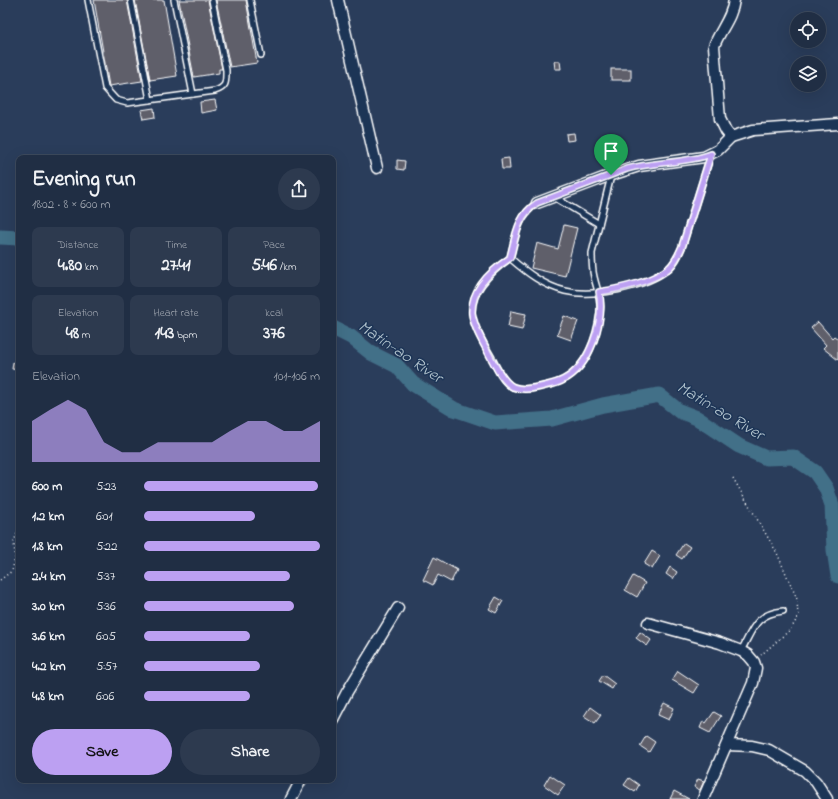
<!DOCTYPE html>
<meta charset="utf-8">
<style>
:root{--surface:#202e44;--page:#2d3a4f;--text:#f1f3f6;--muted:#a2a8b2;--line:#3d4a5d;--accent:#bca0f2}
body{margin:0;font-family:"Indie Flower",sans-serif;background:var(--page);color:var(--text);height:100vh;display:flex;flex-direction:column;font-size:15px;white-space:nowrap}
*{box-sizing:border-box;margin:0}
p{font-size:13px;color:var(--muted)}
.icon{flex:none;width:22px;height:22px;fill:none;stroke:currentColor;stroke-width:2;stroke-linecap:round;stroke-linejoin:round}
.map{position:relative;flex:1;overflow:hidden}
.drawer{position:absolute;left:16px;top:155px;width:320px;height:628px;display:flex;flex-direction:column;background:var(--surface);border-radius:8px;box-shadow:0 4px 16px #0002,0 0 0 1px var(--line)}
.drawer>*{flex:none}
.controls{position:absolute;left:790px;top:12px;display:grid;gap:8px}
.controls a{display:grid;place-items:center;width:36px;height:36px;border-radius:50%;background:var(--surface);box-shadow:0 4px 16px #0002,0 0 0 1px var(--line);font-size:20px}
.pin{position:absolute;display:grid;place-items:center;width:34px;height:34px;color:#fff;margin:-41px -17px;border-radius:50% 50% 50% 0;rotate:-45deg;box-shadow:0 0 4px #0007}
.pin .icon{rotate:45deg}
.round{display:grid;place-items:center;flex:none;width:42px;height:42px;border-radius:21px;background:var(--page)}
.summary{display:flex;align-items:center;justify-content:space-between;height:68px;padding:0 16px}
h1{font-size:22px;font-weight:700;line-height:30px}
.stats{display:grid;grid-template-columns:repeat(3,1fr);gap:6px;height:68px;padding:4px 16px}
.stats div{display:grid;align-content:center;border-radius:8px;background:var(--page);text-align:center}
.stats b{font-size:17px;font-weight:700}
.stats small{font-size:11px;font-weight:400}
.stats p{font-size:11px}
.chart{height:112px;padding:8px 16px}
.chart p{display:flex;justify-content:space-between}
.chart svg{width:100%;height:72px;margin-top:4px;fill:var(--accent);opacity:.7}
.button{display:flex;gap:8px;margin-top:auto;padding:8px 16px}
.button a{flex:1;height:46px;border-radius:24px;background:var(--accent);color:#111;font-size:16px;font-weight:700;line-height:46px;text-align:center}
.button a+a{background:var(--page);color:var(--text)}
ul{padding:0 16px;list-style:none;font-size:13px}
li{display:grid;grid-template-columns:64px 48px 1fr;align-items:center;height:30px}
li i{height:10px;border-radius:5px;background:var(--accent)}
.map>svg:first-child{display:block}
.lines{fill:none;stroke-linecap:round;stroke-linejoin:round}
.river{stroke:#436f88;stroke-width:15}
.building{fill:#5f5e6a;stroke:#fff}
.service-casing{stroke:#fff;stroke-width:8}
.minor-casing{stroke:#fff;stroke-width:13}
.path{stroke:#fff;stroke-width:1.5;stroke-dasharray:1 3;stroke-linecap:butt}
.service{stroke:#1d3557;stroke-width:5}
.minor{stroke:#1d3557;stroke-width:10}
.route-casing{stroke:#fff;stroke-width:8}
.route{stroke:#bca0f2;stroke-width:5}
.labels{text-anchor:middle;stroke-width:3;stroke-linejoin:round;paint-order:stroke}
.water-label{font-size:17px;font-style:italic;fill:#b4c5cf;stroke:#1d3557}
</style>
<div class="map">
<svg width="838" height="799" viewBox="0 0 838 799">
<rect width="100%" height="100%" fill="#2a3d5b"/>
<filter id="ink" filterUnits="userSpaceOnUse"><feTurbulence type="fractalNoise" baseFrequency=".025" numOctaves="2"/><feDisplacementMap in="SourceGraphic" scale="8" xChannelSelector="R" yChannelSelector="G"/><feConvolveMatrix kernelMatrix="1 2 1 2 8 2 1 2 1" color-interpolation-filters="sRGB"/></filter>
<g filter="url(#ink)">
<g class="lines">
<!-- river -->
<g class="river">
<path d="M0,237L19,238"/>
<path d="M333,328L351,337L371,353L397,366L413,384L454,409L495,423L552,419L603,405L659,395L679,411L697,418L739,446L766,458L793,457L815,472L826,488L832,505L834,550L838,576"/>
</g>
</g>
<!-- building -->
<g class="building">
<path d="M94,0H127L142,81L109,86Z"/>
<path d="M135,0H164L177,76L150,80Z"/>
<path d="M179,0H208L222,69H219V73L194,77Z"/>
<path d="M216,0H246L257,63L230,67Z"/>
<path d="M554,61H560L561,69H555Z"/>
<rect x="611" y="69" width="20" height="11"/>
<path d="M215,100L217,110L201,113L200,102Z"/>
<path d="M154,108L155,117L143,119L141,110Z"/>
<path d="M574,133L575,140L567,141L566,134Z"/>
<path d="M509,158L510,169H502L501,159Z"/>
<path d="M397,160L405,161L404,170L397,169Z"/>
<path d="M564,225L577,228L565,276L531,268L537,243L558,249Z"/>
<path d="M511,311L526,314L522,330L508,327Z"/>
<path d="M564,316L578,321L571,340L557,335Z"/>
<path d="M818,322L832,338L834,336L838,339V360L823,348L826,345L811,328Z"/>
<path d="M13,362H19V370L12,369Z"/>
<path d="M684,543L690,547L682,559L676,555Z"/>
<path d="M652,551L660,556L652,569L644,564Z"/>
<path d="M434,557L457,570L451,582L438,575L433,585L423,580Z"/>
<path d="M670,567L677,572L673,579L666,574Z"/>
<path d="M633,576L645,583L637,597L625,590Z"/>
<path d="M496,597L503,601L496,613L489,609Z"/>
<path d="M640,632L651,640L647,646L636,638Z"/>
<path d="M678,671L699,685L694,693L672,680Z"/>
<path d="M603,675L615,684L612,689L599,681Z"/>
<path d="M664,703L674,708L669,720L658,715Z"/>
<path d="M590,707L601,715L595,723L584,716Z"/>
<path d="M714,712L721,716L710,733L700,728L703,721L706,723Z"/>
<path d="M646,736L655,742L649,752L640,746Z"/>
<path d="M550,775L565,785L558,795L544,785Z"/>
<path d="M629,778L639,785L635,792L624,785Z"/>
<path d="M698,779L704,781L700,790L694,787Z"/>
<path d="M674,791L689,799H670Z"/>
</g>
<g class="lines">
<!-- service casing -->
<g class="service-casing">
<g id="service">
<path d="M88,0L105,88L116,100L127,103L215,91C227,87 226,82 226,70L212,0"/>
<path d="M131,0L150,100"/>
<path d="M174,0L193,94"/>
<path d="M250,0L261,55"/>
<path d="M554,197L599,224"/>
<path d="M537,203C517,217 516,236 510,258C493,270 471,289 472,313C474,329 484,344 492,358C496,367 503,383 513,387C521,390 531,389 540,387C548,385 556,384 563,380C587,368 597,337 600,313C602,300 597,290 594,277C592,269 592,262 592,253L611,176"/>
<path d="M510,258C526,272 544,286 565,291C593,298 647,287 669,268C676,262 679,255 682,247L711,154"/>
<path d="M741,651C753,629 755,614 783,611"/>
</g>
</g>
<!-- minor casing -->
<g class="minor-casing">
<g id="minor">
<path d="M338,0L377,168"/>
<path d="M731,137L726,131L720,119L714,46C720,30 732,18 734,0"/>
<path d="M537,203L611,175L639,166L704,157L718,150L731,137L753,130L838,124"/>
<path d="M648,623L720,643L741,651L748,655L754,662L756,668L753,683L703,799"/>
<path d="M333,719L347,692L398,608"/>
<path d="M727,745L752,746L769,750L805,771L816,782L827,799"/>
<path d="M291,799L301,780"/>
</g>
</g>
<!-- path -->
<g class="path">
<path d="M733,478L777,553L797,599L798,617L791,629L761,655"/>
<path d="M0,580L12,571L15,558L14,542L19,527"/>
</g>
<!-- service -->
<use href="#service" class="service"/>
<!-- minor -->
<use href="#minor" class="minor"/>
</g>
</g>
<g class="lines" filter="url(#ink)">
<!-- route casing -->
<g class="route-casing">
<path id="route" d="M711,154L682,247C679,254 676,260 671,266C657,281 619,289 599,292C605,320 590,367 563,380C556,384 547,385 540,387C531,389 521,390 513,387C503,382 496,367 491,358C484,344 474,328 472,313C471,289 492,270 510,258C516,236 517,216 537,203L627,169C654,161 685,164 711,154Z"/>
</g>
<!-- route -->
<use href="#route" class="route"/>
</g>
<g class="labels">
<!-- water labels -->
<g class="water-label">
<text transform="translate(401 351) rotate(34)" y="6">Matin-ao River</text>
<text transform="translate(721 410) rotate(31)" y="6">Matin-ao River</text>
</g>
</g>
</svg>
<div class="controls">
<a><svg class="icon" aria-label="locate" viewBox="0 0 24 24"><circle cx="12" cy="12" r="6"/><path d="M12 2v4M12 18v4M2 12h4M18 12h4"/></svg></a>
<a><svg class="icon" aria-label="layers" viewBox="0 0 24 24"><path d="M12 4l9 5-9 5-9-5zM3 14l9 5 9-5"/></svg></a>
</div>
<div class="pin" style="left:611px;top:175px;background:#1e9e55"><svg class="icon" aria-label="arrive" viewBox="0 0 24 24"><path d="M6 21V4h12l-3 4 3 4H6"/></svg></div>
<section class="drawer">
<div class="summary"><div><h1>Evening run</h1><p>18:02 · 8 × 600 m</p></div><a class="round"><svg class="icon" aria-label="share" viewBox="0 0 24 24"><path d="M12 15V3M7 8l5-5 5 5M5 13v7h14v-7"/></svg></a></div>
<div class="stats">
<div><p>Distance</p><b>4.80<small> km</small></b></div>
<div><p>Time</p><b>27:41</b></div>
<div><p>Pace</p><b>5:46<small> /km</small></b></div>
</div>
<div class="stats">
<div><p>Elevation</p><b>48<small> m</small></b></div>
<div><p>Heart rate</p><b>143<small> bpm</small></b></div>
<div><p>kcal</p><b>376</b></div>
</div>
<div class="chart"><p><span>Elevation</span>101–106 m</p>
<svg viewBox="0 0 160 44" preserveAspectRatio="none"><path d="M0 44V19L10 12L20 6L30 12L40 32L50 38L60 38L70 32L80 32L90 32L100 32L110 25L120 19L130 19L140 25L150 25L160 19V44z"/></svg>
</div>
<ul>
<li><b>600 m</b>5:23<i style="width:99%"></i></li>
<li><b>1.2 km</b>6:01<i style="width:63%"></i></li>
<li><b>1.8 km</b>5:22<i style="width:100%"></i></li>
<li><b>2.4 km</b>5:37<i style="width:83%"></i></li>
<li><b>3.0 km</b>5:36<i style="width:85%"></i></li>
<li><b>3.6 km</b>6:05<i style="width:60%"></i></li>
<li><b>4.2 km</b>5:57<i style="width:66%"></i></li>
<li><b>4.8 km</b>6:06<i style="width:60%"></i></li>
</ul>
<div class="button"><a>Save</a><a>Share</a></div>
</section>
</div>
